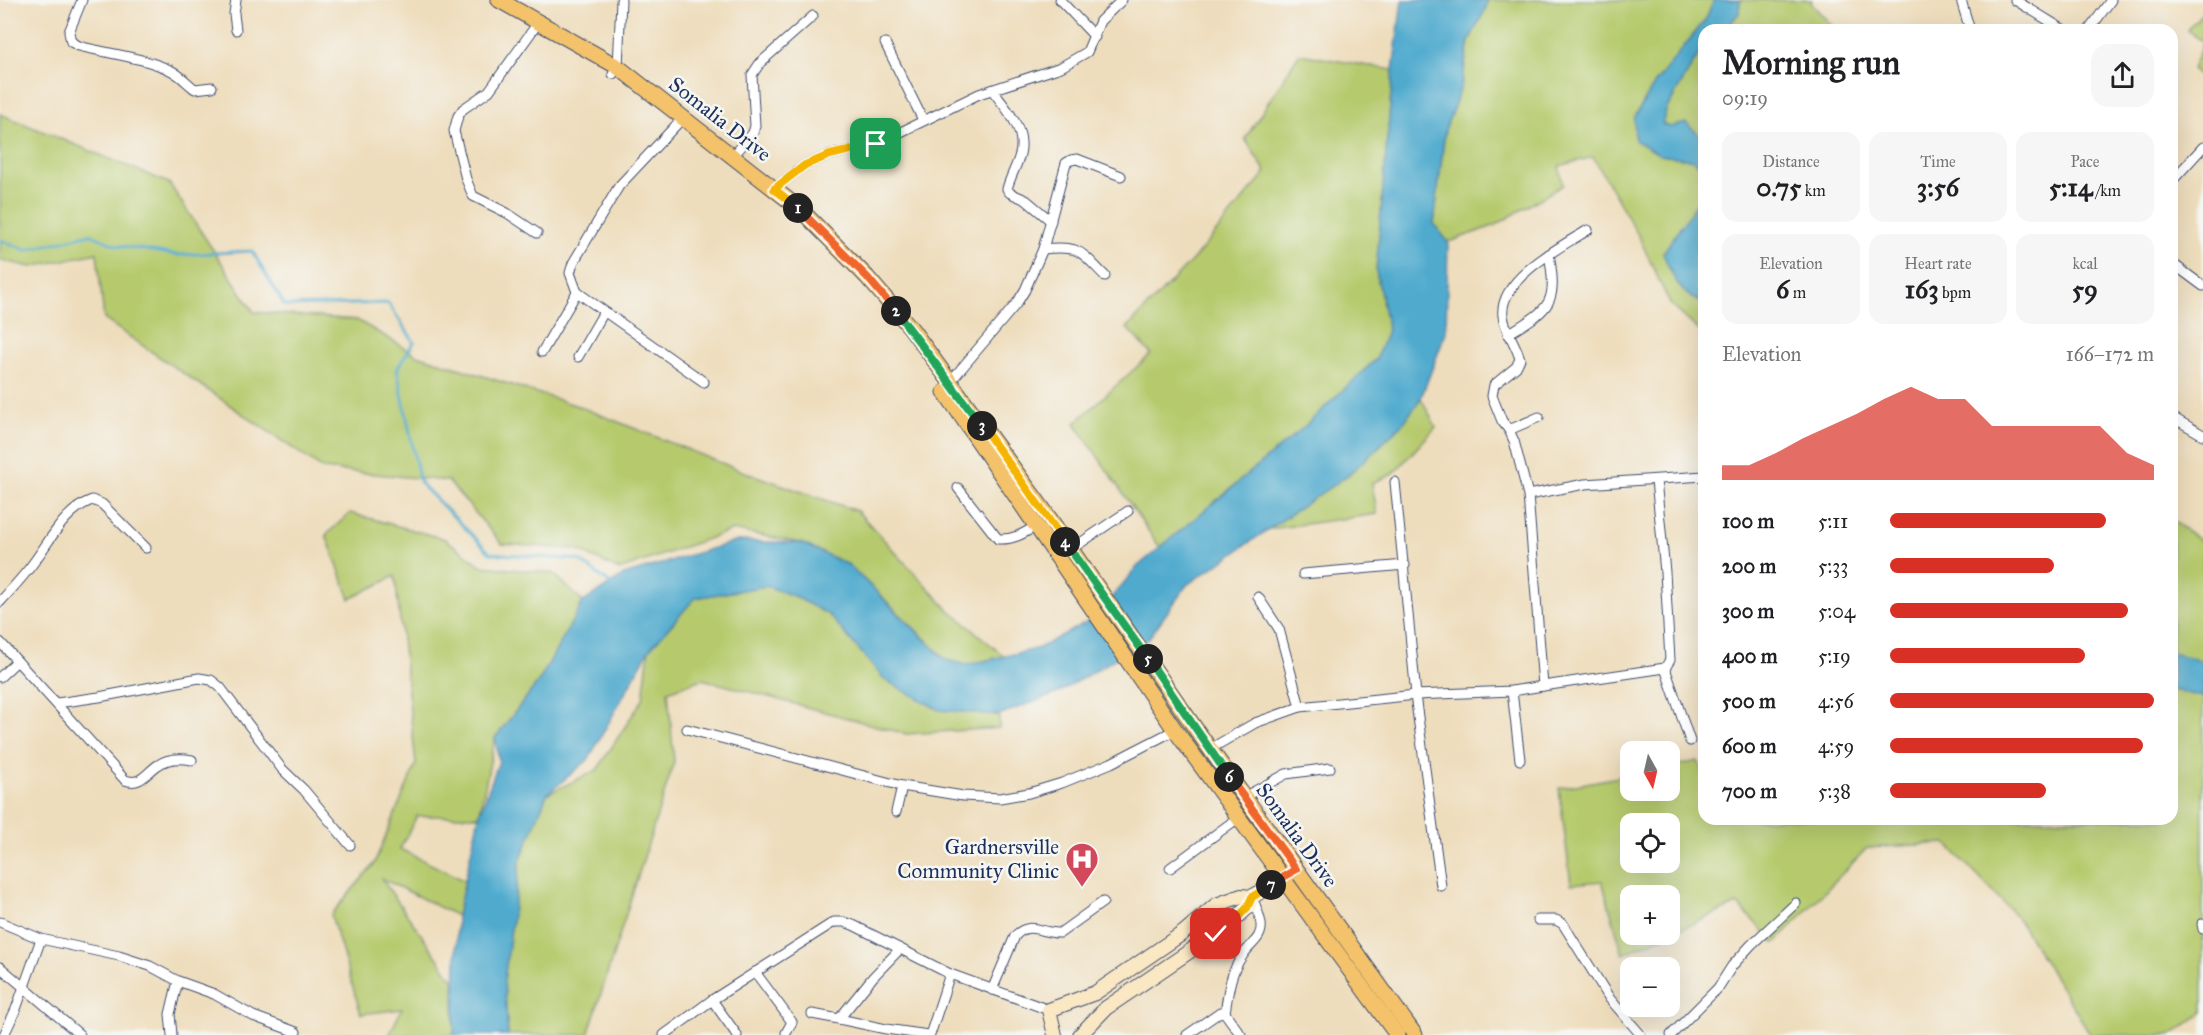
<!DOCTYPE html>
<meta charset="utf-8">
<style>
:root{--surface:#fff;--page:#f6f6f6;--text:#202124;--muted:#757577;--accent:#d93025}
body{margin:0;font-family:"IM FELL Great Primer",serif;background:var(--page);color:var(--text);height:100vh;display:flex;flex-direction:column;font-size:22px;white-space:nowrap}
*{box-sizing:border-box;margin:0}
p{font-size:20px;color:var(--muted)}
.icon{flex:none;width:33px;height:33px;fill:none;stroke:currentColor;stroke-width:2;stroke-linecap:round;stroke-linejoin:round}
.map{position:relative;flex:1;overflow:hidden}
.side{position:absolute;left:1698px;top:24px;width:480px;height:801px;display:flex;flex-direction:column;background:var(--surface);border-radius:18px;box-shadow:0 6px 24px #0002}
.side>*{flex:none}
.needle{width:39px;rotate:172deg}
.controls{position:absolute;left:1620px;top:741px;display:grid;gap:12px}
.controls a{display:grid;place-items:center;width:60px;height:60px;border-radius:12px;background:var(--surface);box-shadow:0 6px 24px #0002;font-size:30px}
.pin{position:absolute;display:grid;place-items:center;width:51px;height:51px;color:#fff;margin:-26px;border-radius:12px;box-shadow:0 3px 9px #0006}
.km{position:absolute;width:30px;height:30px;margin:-15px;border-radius:50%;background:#222;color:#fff;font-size:16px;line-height:30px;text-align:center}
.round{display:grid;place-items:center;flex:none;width:63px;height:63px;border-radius:18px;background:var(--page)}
.headline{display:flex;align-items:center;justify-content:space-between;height:102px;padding:0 24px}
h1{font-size:33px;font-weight:700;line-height:45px}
.stats{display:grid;grid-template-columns:repeat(3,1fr);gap:9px;height:102px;padding:6px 24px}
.stats div{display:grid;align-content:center;border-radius:15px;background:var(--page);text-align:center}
.stats b{font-size:26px;font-weight:700}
.stats small{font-size:16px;font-weight:400}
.stats p{font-size:16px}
.chart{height:168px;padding:12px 24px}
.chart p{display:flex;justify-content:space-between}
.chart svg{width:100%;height:108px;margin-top:6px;fill:var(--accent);opacity:.7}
ul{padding:0 24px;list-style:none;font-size:20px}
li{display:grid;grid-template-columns:96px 72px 1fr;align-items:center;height:45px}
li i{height:15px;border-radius:8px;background:var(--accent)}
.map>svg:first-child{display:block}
.green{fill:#b6ca6d;stroke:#687c66;stroke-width:1.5;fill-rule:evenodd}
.water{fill:#50aace;stroke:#366c96;stroke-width:1.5}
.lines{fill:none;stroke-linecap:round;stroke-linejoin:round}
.stream{stroke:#50aace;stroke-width:3}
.street-casing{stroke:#3b496c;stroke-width:11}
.secondary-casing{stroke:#3b496c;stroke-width:16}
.primary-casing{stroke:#3b496c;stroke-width:17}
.street{stroke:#fff;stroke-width:9}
.secondary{stroke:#fae7c3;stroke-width:14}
.primary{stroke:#f3c26a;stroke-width:15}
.split-1-casing{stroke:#fff;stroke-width:12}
.split-2-casing{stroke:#fff;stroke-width:12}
.split-3-casing{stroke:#fff;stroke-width:12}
.split-4-casing{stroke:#fff;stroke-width:12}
.split-5-casing{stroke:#fff;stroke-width:12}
.split-6-casing{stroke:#fff;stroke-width:12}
.split-7-casing{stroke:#fff;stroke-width:12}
.split-8-casing{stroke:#fff;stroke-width:12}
.split-1{stroke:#f5b400;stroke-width:8}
.split-2{stroke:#f0652b;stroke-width:8}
.split-3{stroke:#22a559;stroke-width:8}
.split-4{stroke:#f5b400;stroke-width:8}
.split-5{stroke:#22a559;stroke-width:8}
.split-6{stroke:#22a559;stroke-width:8}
.split-7{stroke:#f0652b;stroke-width:8}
.split-8{stroke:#f5b400;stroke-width:8}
.labels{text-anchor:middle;stroke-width:5;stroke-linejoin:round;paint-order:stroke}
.street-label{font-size:21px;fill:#1b2f5e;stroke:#f6f6f2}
.poi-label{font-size:21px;fill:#1b2f5e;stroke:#f6f6f2;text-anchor:end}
</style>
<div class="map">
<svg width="2203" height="1035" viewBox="0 0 2203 1035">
<rect width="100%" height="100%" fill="#f6f6f2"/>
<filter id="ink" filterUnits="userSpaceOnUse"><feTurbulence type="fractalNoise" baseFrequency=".0167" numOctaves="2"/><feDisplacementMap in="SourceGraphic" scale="12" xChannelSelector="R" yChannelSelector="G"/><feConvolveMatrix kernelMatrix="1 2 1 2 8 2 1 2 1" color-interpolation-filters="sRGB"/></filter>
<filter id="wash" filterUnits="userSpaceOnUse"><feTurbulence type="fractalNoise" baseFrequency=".008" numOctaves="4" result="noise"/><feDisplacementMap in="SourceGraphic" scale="24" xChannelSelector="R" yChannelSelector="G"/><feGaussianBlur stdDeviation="1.35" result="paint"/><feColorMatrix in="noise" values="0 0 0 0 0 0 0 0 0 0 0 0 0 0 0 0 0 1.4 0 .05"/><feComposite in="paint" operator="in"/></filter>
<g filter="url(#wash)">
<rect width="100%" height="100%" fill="#eeddbc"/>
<!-- green -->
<g class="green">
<path d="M1487,0H1714L1706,19L1655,83L1660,155L1691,159L1704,168V193L1663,253L1697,301H1704V335L1670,304L1638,235L1593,157L1559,166L1563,185L1496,225L1448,242L1434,224L1445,130L1461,87L1469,41L1486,8Z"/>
<path d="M1740,0H1812L1811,3L1833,27L1831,30H1725L1739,13Z"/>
<path d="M2203,12V78L2192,69L2203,43L2187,30Z"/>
<path d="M1704,51V139L1686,123L1670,127L1662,124L1667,108L1698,55Z"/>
<path d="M1299,54L1393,70L1376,271L1388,329L1376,359L1304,427L1160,548L1075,423L1151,354L1127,328L1198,254L1266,172L1245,139Z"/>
<path d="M0,114L169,183L254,312L357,320L417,355L578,406L739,470L857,511L948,609L1004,656L967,665L947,660L849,565L801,543L733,530L619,570L576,549L502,544L448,481L323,469L104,319L97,253L31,267L0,260Z"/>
<path d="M1421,398L1436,427L1393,474L1372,483L1377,514L1269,529C1326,490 1382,456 1421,398Z"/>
<path d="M350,513L445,539L482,566L553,573L583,602L539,681L495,738L479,816H417L400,849L465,881L457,916L381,878L454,981V1035H389L402,1009L361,1014L331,915L374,864L416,764L395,576L350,599L326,535Z"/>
<path d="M2172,520L2203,543V661L2172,653Z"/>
<path d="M766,586L794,596L829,615L885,680L939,710L999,715V728L906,734L702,679L668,691L674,762L588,1035H508L504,981L520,861L547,794L597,770L643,699L649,650L695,598Z"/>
<path d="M2172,690L2203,697V1012L2172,1035H2091L2016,916L1946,843L1867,848L1775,943L1737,904L1670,934V896H1630V934L1667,935L1623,954L1602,881L1571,884L1559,788L1630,775V790H1670V767L1698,761L1704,775V819H2172ZM1630,824H1670V862H1630Z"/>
</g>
<!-- water -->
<g class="water">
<path d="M1402,0H1487L1486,8L1469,41L1461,87L1445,130L1434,224L1448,242L1446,332L1421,398L1405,421L1351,473L1187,585L1148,639L1058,693L999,715L939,710L885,680L829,615L794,596L766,586L695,598L649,650L588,760L547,794L520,861L504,981L508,1035H454L457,916L479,816L499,761L495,738L539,681L583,602L624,575L737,541L801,543L849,565L946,660L967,665L1039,648L1094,618L1138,566L1304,427L1376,359L1388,329L1376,271L1393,70Z"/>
<path d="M1714,0H1740L1739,13L1725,30H1704V51L1698,55L1667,108L1662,124L1670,127L1686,123L1704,139V168L1691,159L1660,155L1635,140L1634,118L1655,83L1706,19Z"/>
<path d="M1704,193V301C1681,300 1670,271 1663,253Z"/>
<path d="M2172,653L2203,661V697L2172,690Z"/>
</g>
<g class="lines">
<!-- stream -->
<path class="stream" d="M0,240L27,250L90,234L115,245L177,255L252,251L285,306L388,303L414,342L397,369L420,483L490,553L579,560L612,585"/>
</g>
</g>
<g filter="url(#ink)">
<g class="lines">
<!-- street casing -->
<g class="street-casing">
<g id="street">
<path d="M82,0L69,32L71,42L79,46C109,54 144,57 172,71C180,75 187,83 195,89L212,87"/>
<path d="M1060,0L1095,37"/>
<path d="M1961,0L1970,30"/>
<path d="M2015,0L2064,30"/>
<path d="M535,27L489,91L463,109L458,116L454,131L466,179L473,196L507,213L537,233"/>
<path d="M236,30L234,14L236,0"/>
<path d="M2089,30L2111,0"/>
<path d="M885,43L923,120"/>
<path d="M613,74L618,67L621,0"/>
<path d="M993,91C1007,110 1026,129 1020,154C1017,166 1010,177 1007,189L1010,193L1026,200L1051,221"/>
<path d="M679,122L619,186L573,263L570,273L577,292L704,382"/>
<path d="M734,155L753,133L755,126L752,75L760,63L813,16"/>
<path d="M2172,181L2203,147"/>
<path d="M774,189L805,165L830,155L876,144L979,94L1061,67L1087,52L1100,21L1122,0"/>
<path d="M1043,249C1080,245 1080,251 1105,276"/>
<path d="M2172,263L2203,286"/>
<path d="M1508,334C1550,308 1558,305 1549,254"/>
<path d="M542,352L577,292"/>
<path d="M578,357L604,312"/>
<path d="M950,382L1017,303L1025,290L1043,249L1066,163L1071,160L1077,159L1121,176"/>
<path d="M2172,417L2203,435"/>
<path d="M1509,430L1539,417"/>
<path d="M1395,482L1416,695"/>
<path d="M958,488L998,539C1013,540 1023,534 1036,526"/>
<path d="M1528,495L1514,441L1509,430L1502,421L1492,396L1494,385L1516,367L1520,359C1516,344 1505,331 1503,316C1498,279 1562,246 1588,230"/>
<path d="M1070,550L1128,511"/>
<path d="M1303,574L1405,565"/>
<path d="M1258,597L1279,629L1300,707"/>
<path d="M0,602C11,590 22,578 31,566C49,543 64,510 92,500L102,504L146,548"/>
<path d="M0,642L125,780C141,786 147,772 158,765C168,758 181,758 192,760"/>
<path d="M1665,668L1690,741"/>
<path d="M0,677L17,661"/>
<path d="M1543,686L1665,668L1670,660L1665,572L1656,480"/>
<path d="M1512,691L1520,760"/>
<path d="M1415,695L1441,886"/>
<path d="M57,703L99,697L199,678L211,680L220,687L282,769L304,790L350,845"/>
<path d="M687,729L902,786L963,796L1000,798L1029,793L1062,783L1111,763L1175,730"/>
<path d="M1210,749L1255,723L1300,707L1416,695L1512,691L1543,686L1528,495L1585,484L1704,476"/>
<path d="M1244,797L1286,774L1330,768"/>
<path d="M896,812L902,786"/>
<path d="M1170,868L1238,818"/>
<path d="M1538,920H1556L1563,924L1610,999L1641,1035"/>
<path d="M0,922L41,939L119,956L150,966L178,981L214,994L253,1016L296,1032"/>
<path d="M2202,924L2203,929"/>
<path d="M900,949L873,977L839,1019L886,1029L928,1035"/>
<path d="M0,967L80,1035"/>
<path d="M755,972L792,1022L786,1033"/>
<path d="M992,990L1015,936C1030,920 1041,934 1060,933L1103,902"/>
<path d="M712,1000L737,1035"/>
<path d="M1225,1013C1228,993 1230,972 1243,955C1250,944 1263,938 1261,924C1260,915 1255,905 1252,897"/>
<path d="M812,1014L839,1019"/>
<path d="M4,1035L16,1009L41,939"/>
<path d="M172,1035L170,1014L178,981"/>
<path d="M664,1035L712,1000L834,922H844L853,925L950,974L1049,1010"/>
<path d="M930,1035L950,974"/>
<path d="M1187,1035L1220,1012L1225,1013L1241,1035"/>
<path d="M1671,1035L1718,988L1732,966L1751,945L1796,903"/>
</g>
</g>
<!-- secondary casing -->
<g class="secondary-casing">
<g id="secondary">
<path d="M1055,1035L1049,1010L1095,993L1183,933L1216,905L1241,896L1252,897"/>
<path d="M1080,1035L1106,1008L1230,924L1247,908L1252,897L1292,872"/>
</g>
</g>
<!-- primary casing -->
<g class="primary-casing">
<g id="primary">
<path d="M499,0L618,67L801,210L867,277L910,327L1043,509L1195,728L1415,1035"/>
<path d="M945,392L1175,730L1397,1035"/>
</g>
</g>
<!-- street -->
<use href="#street" class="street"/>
<!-- secondary -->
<use href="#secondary" class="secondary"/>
<!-- primary -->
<use href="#primary" class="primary"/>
</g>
</g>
<g class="lines" filter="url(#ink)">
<!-- split-1 casing -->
<g class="split-1-casing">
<path id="split-1" d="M798,208L774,189L805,165L830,155L876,144"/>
</g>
<!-- split-2 casing -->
<g class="split-2-casing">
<path id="split-2" d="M798,208L867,277L896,311"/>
</g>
<!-- split-3 casing -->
<g class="split-3-casing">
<path id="split-3" d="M896,311L982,426"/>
</g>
<!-- split-4 casing -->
<g class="split-4-casing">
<path id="split-4" d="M982,426L1065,542"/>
</g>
<!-- split-5 casing -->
<g class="split-5-casing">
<path id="split-5" d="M1065,542L1148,659"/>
</g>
<!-- split-6 casing -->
<g class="split-6-casing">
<path id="split-6" d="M1148,659L1229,777"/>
</g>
<!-- split-7 casing -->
<g class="split-7-casing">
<path id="split-7" d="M1229,777L1296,869L1271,885"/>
</g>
<!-- split-8 casing -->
<g class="split-8-casing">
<path id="split-8" d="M1216,934L1239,916L1247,908L1252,897L1271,885"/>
</g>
<!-- split-1 -->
<use href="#split-1" class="split-1"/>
<!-- split-2 -->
<use href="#split-2" class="split-2"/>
<!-- split-3 -->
<use href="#split-3" class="split-3"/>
<!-- split-4 -->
<use href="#split-4" class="split-4"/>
<!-- split-5 -->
<use href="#split-5" class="split-5"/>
<!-- split-6 -->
<use href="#split-6" class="split-6"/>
<!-- split-7 -->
<use href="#split-7" class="split-7"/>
<!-- split-8 -->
<use href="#split-8" class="split-8"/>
</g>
<!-- icons -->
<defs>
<g id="hospital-pin" transform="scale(1.725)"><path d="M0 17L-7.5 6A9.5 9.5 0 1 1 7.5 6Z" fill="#d1495b" stroke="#f6f6f2"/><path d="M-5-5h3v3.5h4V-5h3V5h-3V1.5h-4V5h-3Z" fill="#fff"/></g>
</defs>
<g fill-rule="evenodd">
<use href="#hospital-pin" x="1082" y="859"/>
</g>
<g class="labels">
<!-- street labels -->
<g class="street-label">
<text transform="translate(720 119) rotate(38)" y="7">Somalia Drive</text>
<text transform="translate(1297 835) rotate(54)" y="7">Somalia Drive</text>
</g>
<!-- poi labels -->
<g class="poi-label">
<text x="1059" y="854">Gardnersville<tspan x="1059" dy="24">Community Clinic</tspan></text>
</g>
</g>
</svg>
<div class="controls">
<a><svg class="needle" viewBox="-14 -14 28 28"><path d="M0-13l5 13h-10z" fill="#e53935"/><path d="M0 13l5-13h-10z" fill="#757577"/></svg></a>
<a><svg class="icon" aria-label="locate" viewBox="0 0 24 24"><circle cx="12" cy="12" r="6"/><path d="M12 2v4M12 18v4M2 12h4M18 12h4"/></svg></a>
<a>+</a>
<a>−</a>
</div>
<div class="pin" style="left:876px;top:144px;background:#1e9e55"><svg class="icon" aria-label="arrive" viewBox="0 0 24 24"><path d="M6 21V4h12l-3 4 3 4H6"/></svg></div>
<div class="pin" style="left:1216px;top:934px;background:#d93025"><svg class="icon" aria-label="check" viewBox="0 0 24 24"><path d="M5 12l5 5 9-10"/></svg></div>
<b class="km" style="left:798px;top:208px">1</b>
<b class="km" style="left:896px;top:311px">2</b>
<b class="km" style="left:982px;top:426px">3</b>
<b class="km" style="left:1065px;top:542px">4</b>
<b class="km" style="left:1148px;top:659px">5</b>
<b class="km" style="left:1229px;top:777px">6</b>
<b class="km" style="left:1271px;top:885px">7</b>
<section class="side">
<div class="headline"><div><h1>Morning run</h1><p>09:19</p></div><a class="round"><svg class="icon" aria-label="share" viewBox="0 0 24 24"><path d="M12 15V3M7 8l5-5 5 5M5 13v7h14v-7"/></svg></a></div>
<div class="stats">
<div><p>Distance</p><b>0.75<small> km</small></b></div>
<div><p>Time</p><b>3:56</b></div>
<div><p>Pace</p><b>5:14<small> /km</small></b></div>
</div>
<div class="stats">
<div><p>Elevation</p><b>6<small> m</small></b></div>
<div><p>Heart rate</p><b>163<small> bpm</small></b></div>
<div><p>kcal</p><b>59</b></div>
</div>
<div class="chart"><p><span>Elevation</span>166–172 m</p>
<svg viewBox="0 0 160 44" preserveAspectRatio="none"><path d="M0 44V38L10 38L20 33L30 27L40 22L50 17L60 11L70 6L80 11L90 11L100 22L110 22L120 22L130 22L140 22L150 33L160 38V44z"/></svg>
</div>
<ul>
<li><b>100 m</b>5:11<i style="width:82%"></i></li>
<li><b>200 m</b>5:33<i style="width:62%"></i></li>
<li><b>300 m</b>5:04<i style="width:90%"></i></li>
<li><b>400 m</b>5:19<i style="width:74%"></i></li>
<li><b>500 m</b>4:56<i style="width:100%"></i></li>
<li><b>600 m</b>4:59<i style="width:96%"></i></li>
<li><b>700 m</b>5:38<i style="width:59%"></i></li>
</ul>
</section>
</div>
